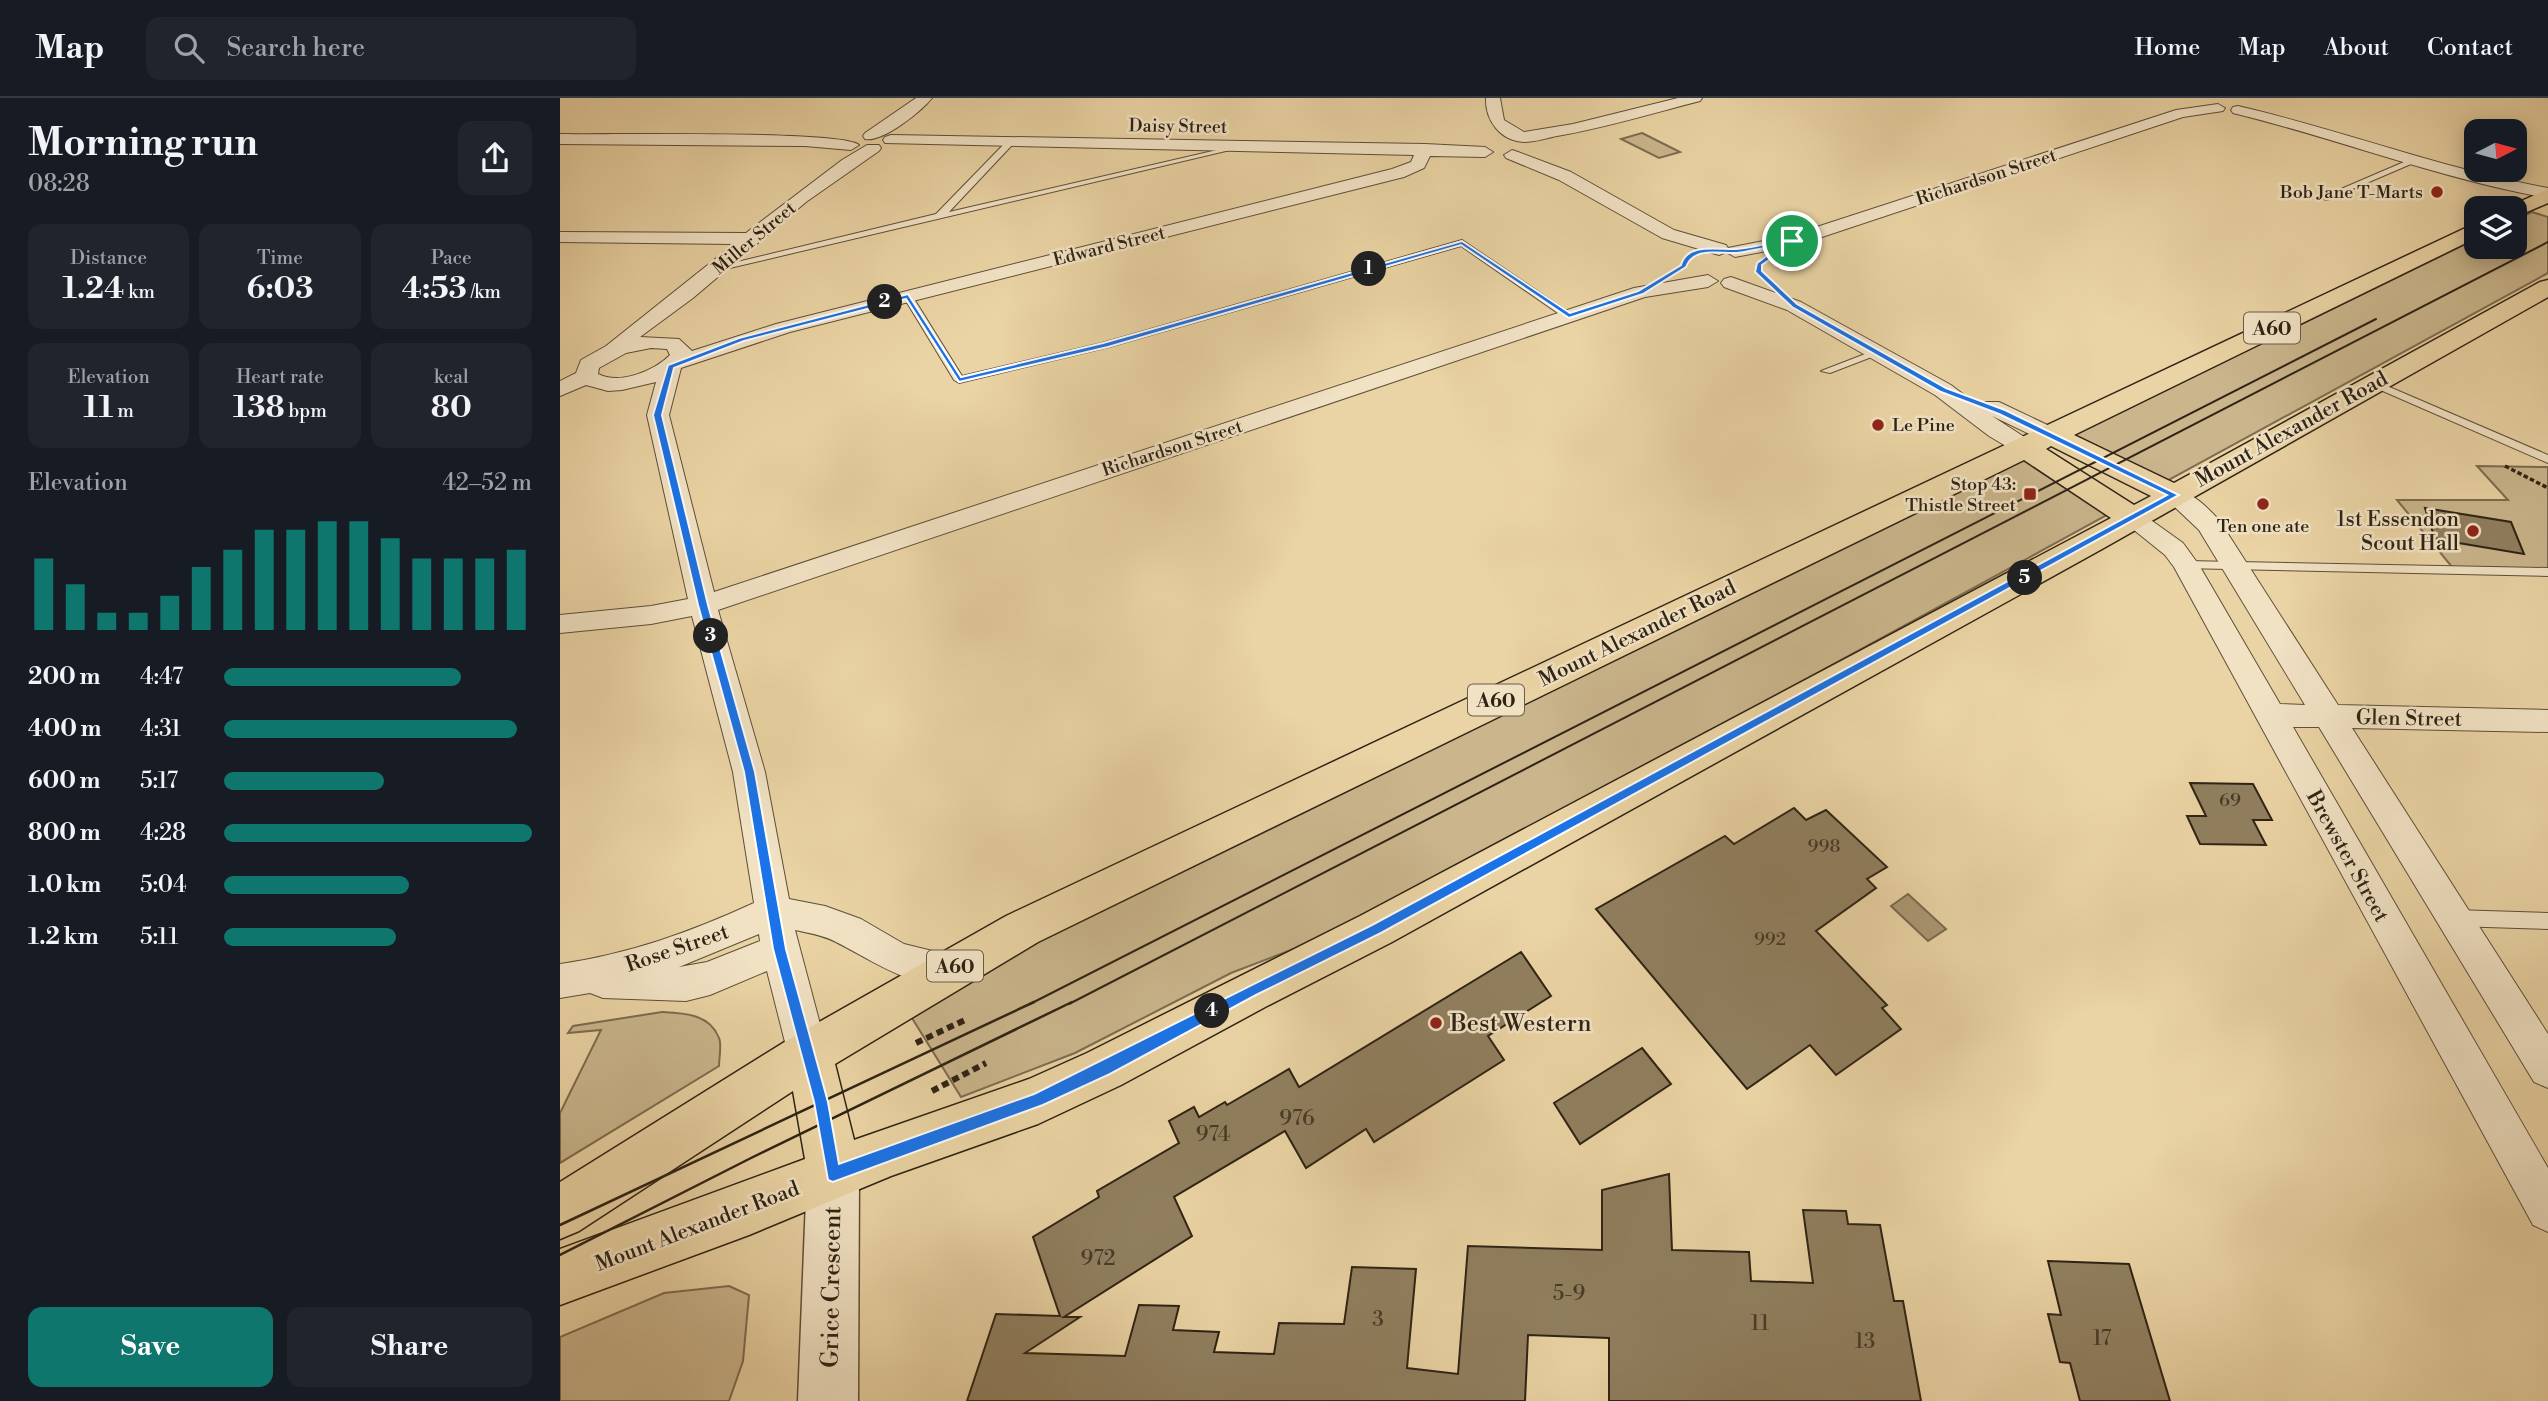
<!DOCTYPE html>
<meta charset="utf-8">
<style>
:root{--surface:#171b24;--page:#20242c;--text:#f1f3f6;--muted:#9ea1a6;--line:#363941;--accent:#0f766e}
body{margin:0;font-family:"Libre Bodoni",serif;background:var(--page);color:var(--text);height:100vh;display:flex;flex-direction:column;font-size:26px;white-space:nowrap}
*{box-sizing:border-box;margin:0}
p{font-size:23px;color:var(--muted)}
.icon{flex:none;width:38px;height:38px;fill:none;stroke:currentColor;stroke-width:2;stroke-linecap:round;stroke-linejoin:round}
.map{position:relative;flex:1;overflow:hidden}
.panel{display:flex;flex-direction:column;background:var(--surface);width:560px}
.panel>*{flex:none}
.needle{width:46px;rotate:84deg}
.tools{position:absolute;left:1904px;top:21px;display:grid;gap:14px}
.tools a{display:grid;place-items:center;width:63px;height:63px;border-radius:14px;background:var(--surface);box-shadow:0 4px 18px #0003;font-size:35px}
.pin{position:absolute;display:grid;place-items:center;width:60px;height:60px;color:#fff;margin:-30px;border:4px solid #fff;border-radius:50%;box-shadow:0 2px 7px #0007}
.km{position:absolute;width:35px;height:35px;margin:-18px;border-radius:50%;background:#222;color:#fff;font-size:19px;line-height:35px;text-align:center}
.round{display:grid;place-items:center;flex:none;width:74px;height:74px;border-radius:14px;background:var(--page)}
.headline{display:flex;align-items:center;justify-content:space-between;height:119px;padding:0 28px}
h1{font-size:38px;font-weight:700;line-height:52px}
.figures{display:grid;grid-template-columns:repeat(3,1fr);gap:10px;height:119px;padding:7px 28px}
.figures div{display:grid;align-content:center;border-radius:14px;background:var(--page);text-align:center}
.figures b{font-size:30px;font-weight:700}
.figures small{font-size:19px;font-weight:400}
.figures p{font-size:19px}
.chart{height:196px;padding:14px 28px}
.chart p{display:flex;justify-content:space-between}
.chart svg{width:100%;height:126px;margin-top:7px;stroke:var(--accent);stroke-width:6}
.primary-button{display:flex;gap:14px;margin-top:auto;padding:14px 28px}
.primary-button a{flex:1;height:80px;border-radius:14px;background:var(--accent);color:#fff;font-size:28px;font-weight:700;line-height:80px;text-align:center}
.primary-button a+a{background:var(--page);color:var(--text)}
ul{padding:0 28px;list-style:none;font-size:23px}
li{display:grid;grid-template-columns:112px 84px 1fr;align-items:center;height:52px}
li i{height:18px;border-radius:9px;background:var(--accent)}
header{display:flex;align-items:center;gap:42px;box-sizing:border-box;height:98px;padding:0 35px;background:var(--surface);border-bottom:2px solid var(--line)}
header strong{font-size:33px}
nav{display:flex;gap:38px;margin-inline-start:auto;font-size:24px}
.search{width:490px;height:63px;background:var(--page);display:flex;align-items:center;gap:18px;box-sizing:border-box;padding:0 24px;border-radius:14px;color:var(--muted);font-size:26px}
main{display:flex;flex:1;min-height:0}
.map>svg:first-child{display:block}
.green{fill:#cab58c;stroke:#7c6c50;stroke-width:2}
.water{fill:#aa9773;stroke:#78694d;stroke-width:2}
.building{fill:#907f5f;stroke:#2e2315;stroke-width:2}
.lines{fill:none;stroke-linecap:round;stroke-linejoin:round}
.service-casing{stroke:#5d4f39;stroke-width:2}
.minor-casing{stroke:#5d4f39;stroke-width:2}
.tertiary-casing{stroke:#5d4f39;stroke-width:3}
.primary-casing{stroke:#2e2315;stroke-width:3}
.path-far1{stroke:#2e2315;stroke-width:3.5;stroke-dasharray:4.5 2.5;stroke-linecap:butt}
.path{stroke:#2e2315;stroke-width:6;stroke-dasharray:7 4.5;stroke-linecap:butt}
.service{fill:#f1e2c4;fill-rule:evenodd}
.minor{fill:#f1e2c4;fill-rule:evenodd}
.tertiary{fill:#f1e2c4;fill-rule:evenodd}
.primary{fill:#ead3a4;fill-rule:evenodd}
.tram-far1{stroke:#2e2315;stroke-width:2}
.tram{stroke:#2e2315;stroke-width:2.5}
.route{fill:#1a73e8;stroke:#fff;stroke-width:2;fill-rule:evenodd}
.poi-dot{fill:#8f2418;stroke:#f1e2c4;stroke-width:2.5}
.labels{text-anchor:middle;stroke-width:5;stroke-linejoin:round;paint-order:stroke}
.far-street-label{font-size:18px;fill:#2e2315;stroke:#f1e2c4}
.far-poi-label{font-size:18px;fill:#2e2315;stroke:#f1e2c4;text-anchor:end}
.number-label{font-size:18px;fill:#463a28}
.shield{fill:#f1e2c4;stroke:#685c4a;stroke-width:2}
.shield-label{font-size:19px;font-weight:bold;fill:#2e2315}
.street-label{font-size:21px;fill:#2e2315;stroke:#f1e2c4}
.poi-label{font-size:21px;fill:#2e2315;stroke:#f1e2c4;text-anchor:end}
.near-number-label{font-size:21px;fill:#463a28}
.near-poi-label{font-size:24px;fill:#2e2315;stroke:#f1e2c4;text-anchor:start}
.near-street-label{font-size:24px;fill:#2e2315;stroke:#f1e2c4}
</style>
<header>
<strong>Map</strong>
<div class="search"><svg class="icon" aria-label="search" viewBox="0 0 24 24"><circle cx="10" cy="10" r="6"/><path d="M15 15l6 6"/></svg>Search here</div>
<nav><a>Home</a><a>Map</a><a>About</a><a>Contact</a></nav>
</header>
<main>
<section class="panel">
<div class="headline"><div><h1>Morning run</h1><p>08:28</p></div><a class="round"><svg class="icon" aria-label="share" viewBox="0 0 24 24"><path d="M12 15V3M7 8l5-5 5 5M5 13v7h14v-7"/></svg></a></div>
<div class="figures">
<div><p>Distance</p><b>1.24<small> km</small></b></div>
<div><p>Time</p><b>6:03</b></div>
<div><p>Pace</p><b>4:53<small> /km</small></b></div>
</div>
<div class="figures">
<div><p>Elevation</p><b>11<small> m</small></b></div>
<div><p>Heart rate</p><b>138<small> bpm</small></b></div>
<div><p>kcal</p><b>80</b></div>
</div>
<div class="chart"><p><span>Elevation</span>42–52 m</p>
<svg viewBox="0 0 160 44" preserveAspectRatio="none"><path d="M5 44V19M15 44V28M25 44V38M35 44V38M45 44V32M55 44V22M65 44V16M75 44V9M85 44V9M95 44V6M105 44V6M115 44V12M125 44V19M135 44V19M145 44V19M155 44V16"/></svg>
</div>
<ul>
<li><b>200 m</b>4:47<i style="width:77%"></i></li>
<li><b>400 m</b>4:31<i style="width:95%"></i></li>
<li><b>600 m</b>5:17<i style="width:52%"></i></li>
<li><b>800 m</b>4:28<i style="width:100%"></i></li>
<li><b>1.0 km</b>5:04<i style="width:60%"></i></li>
<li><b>1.2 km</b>5:11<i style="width:56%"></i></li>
</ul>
<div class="primary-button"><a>Save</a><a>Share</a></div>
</section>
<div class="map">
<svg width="1988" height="1303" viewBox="0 0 1988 1303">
<rect width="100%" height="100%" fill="#ead3a4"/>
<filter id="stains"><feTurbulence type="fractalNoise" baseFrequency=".00286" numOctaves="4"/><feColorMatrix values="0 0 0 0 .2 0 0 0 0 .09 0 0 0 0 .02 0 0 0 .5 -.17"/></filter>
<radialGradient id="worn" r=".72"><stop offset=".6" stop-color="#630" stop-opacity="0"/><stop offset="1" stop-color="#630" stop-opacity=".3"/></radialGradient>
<!-- green -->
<g class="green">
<path d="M1082,35L1120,54L1099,60L1061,41Z"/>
<path d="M1972,114L1988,119V175L1607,383L1511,338L1916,141V149H1955V122Z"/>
<path d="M1463,361L1547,417L791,829L671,875L515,955L401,999L352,920L479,841Z"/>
<path d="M1917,368L1988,369V471L1892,469L1837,402H1948Z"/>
<path d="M102,914C124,915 150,916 159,940C162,947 159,960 159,968L0,1065V1015L41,932L8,935L13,928Z"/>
<path d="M169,1188L189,1197L183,1263L169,1303H0V1239L104,1195Z"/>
</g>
<!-- water -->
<path class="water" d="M1348,796L1386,831L1368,843L1331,808Z"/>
<!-- building -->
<g class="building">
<path d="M1865,410L1951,424L1964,456L1875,441Z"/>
<path d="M1630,685L1693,686L1712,722H1693L1706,747L1640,746L1627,718H1646Z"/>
<path d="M1234,710L1246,722L1266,712L1327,769L1307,781L1316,790L1256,833L1327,907L1322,910L1341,931L1276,977L1250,947L1187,991L1036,811L1165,738L1174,746Z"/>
<path d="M961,854L991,898L928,938L944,962L814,1044L806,1031L746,1070L725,1033L614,1099L632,1138L504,1219H520L465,1255L565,1258L579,1207L619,1208L613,1232L659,1234L654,1254L714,1256L719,1225L784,1226L792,1169L856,1171L847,1270L898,1276L908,1148L1042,1152V1092L1109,1076L1112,1152L1189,1154L1191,1183L1253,1185L1243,1112L1286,1113L1288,1126L1320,1127L1334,1203H1343L1361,1303H1049V1240L968,1237L965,1303H407L436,1216L500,1218L473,1139L539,1099L537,1093L619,1045L609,1023L634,1009L639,1019L665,1004L667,1007L729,971L739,989Z"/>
<path d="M1082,950L1111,986L1020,1046L994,1005Z"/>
<path d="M1488,1163L1569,1166L1610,1303H1520L1510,1265L1500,1264L1488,1216L1501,1217Z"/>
</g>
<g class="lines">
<!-- service casing -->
<g class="service-casing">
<g id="service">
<path d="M446,44L453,46L389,114L683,46L687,48L157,173L152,170L376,116Z"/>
<path d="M1851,61L1858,63L1767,102L1760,100Z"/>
<path d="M902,142L1014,218L1005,220L901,148L549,249L399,285L394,282L343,198L351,196L402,278L542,245Z"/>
<path d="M1313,253L1322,255L1270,275L1261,273Z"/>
<path d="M1813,282L1988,357V365L1809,287L1808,285Z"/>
<path d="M1626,463L1988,470V478L1621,470V464Z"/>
<path d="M1894,812L1988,815V831L1894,828L1888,825L1885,820L1888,815Z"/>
</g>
</g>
<!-- minor casing -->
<g class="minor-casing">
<g id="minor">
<path d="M356,0H372C362,13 322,45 305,41L303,38L305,35Z"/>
<path d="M926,0H940L944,22L964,34L1013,26L1118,0H1142L1140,3C1093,15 1045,30 997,38C987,40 975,44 964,44C940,43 925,22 926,0Z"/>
<path d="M1658,6L1665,10L1663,13L1623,19L1238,147L1175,159L1166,154L1159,157L1102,140L999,82L946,60L944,57L952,52L958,54L1011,74L1114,132L1166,147L1168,150L1229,138L1616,12Z"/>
<path d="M1678,8C1782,32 1882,71 1988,90V100C1880,81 1779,41 1673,15L1671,12L1673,9Z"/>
<path d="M0,36C39,37 284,32 299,47L291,52L245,48L0,46Z"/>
<path d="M331,37L865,46L925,49L933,54L925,59L870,58L864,70L844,79L230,234L121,270L109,317L154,494L1074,190L1148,177L1158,183L1148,189L1085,199L158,512L205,674L229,801L265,808L301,821L344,846L401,860L407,872L401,884C362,898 310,861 276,844C263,837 249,835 235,832L268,956L262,969L248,974L234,969L228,956L207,873L150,897L126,903L43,900L30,895L0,900V866C69,856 131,834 194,805L173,674L132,518L91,526L0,535V517L91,508L128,501L87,317L96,284L62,292L48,293L26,287L0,298V283L16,275L21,262L46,248L174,146L0,144V134L186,135L282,62L307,47H319L321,50L319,53L246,104L133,200L80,239L119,241L132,253L216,226L832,71L851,64L854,57L325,45L323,42L325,39ZM91,250L107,251L110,257C94,273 60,287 38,276L39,270L66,255ZM199,836L200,843L147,864L119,869Z"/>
<path d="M1171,179L1241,204L1391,287L1420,309L1423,304H1439L1498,332L1502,337L1498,342H1482L1432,318L1472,344L1476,349L1472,354H1456L1429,338L1375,297L1227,212L1164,189L1161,185L1164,181Z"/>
<path d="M1614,390C1632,394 1647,409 1659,422L1778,607L1988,612V634L1792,630L1988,936V990L1974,984L1759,629H1733L1988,1070V1134L1973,1127L1614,469L1605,457L1559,420L1563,415L1572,412L1581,415L1623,445L1639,467L1720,606L1745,607L1639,432L1602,397L1605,392Z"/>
</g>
</g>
<!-- tertiary casing -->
<g class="tertiary-casing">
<path id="tertiary" d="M273,1050L291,1058L299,1076L298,1303H238L247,1076L255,1058Z"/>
</g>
<!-- primary casing -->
<g class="primary-casing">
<g id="primary">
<path d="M1988,91V105L1955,119V110H1946Z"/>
<path d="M1916,125V140L1514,337L1614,385L1980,184L1988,182V199L1542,451L832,844L707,908L561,987L478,1026L331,1078L189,1137L0,1207V1151L245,1061L233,993L19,1133L0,1141V1084L231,940L446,818ZM1491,348L1591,398L1574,407L1486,351ZM1464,362L1551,420L800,818L527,955L469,981L294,1042L275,966L478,844Z"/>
</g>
</g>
<!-- path-far1 -->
<path class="path-far1" d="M1945,368L1988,390"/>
<!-- path -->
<g class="path">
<path d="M356,945L407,921"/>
<path d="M372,993L426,965"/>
</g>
<!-- service -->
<use href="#service" class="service"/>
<!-- minor -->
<use href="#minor" class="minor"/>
<!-- tertiary -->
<use href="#tertiary" class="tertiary"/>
<!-- primary -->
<use href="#primary" class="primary"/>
<!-- tram-far1 -->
<g class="tram-far1">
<path d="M470,906L1816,221"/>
<path d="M509,906L1988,144"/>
</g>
<!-- tram -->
<g class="tram">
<path d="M0,1127L474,904"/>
<path d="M0,1157L191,1060L512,904"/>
</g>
</g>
<!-- route -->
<path class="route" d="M1232,141L1234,144L1202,167V173L1237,206L1386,290L1445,312L1619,397L821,835L696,897L550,976L483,1007L273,1084L268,1082L254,1004L213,851L184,674L138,507L93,317L108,267L179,240L348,196L401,279L543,245L902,143L1010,215L1078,193L1121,167C1127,144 1159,152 1176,151C1195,149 1214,144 1232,141ZM1223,146L1197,165L1195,174L1232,209L1381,294L1439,316L1607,397L812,827L474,996L279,1066L268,1004L226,851L195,674L148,507L102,317L114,270L184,243L346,201L399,284L548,249L901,147L1009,220L1083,196L1126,169C1134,148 1160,156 1177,155C1192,153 1208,149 1223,146Z"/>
<!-- markers -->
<g class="poi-dot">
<circle cx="1877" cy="94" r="7"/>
<circle cx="1318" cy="327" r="7"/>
<rect x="1463" y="389" width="14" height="14" rx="3.5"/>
<circle cx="1703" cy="406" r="7"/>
<circle cx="1913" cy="433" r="7"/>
<circle cx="876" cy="925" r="7"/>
</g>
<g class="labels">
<!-- far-street labels -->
<g class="far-street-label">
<text transform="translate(618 28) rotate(1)" y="6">Daisy Street</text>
<text transform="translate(1426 79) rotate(-18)" y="6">Richardson Street</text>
<text transform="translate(194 140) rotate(-40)" y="6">Miller Street</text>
<text transform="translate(549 148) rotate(-14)" y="6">Edward Street</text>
<text transform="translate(612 350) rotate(-18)" y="6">Richardson Street</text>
</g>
<!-- far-poi labels -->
<g class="far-poi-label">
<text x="1863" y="100">Bob Jane T-Marts</text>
<text x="1332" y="333" text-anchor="start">Le Pine</text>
<text x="1456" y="392">Stop 43:<tspan x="1456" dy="21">Thistle Street</tspan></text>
<text x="1703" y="434" text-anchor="middle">Ten one ate</text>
</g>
<!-- number labels -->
<g class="number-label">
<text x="1670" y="708">69</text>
<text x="1264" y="754">998</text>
<text x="1210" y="847">992</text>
</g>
<!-- shield labels -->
<g class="shield">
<rect x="1684" y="214.5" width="56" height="31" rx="5"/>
<rect x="908" y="586.5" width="56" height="31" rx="5"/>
<rect x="367" y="852.5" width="56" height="31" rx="5"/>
</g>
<g class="shield-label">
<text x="1712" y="237">A60</text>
<text x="936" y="609">A60</text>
<text x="395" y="875">A60</text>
</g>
<!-- street labels -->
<g class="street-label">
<text transform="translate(1731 331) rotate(-29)" y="7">Mount Alexander Road</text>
<text transform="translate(1077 535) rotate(-26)" y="7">Mount Alexander Road</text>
<text transform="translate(1849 620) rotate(1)" y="7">Glen Street</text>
<text transform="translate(1788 758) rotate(61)" y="7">Brewster Street</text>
<text transform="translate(117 850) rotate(-19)" y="7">Rose Street</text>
<text transform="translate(137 1128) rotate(-21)" y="7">Mount Alexander Road</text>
</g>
<!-- poi labels -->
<g class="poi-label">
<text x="1899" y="428">1st Essendon<tspan x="1899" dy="24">Scout Hall</tspan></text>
</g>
<!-- near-number labels -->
<g class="near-number-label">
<text x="737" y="1027">976</text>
<text x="653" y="1043">974</text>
<text x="538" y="1167">972</text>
<text x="1009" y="1202">5-9</text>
<text x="818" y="1228">3</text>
<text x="1200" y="1232">11</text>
<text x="1542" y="1247">17</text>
<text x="1305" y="1250">13</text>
</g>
<!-- near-poi labels -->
<g class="near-poi-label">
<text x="890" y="933">Best Western</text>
</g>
<!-- near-street labels -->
<g class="near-street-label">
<text transform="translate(271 1189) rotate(-89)" y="8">Grice Crescent</text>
</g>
</g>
<rect width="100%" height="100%" filter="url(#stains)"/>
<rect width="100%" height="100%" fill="url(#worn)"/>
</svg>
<div class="tools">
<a><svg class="needle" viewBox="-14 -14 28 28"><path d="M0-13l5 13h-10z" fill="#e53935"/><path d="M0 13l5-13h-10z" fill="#9ea1a6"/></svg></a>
<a><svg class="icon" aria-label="layers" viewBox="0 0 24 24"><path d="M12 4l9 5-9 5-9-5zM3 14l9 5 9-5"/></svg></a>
</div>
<div class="pin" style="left:1232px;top:143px;background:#1e9e55"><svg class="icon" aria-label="arrive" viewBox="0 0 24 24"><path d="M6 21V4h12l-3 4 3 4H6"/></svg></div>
<b class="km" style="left:809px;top:171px">1</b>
<b class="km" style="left:325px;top:204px">2</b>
<b class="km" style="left:151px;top:538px">3</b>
<b class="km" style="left:652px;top:913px">4</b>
<b class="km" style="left:1465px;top:480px">5</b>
</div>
</main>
